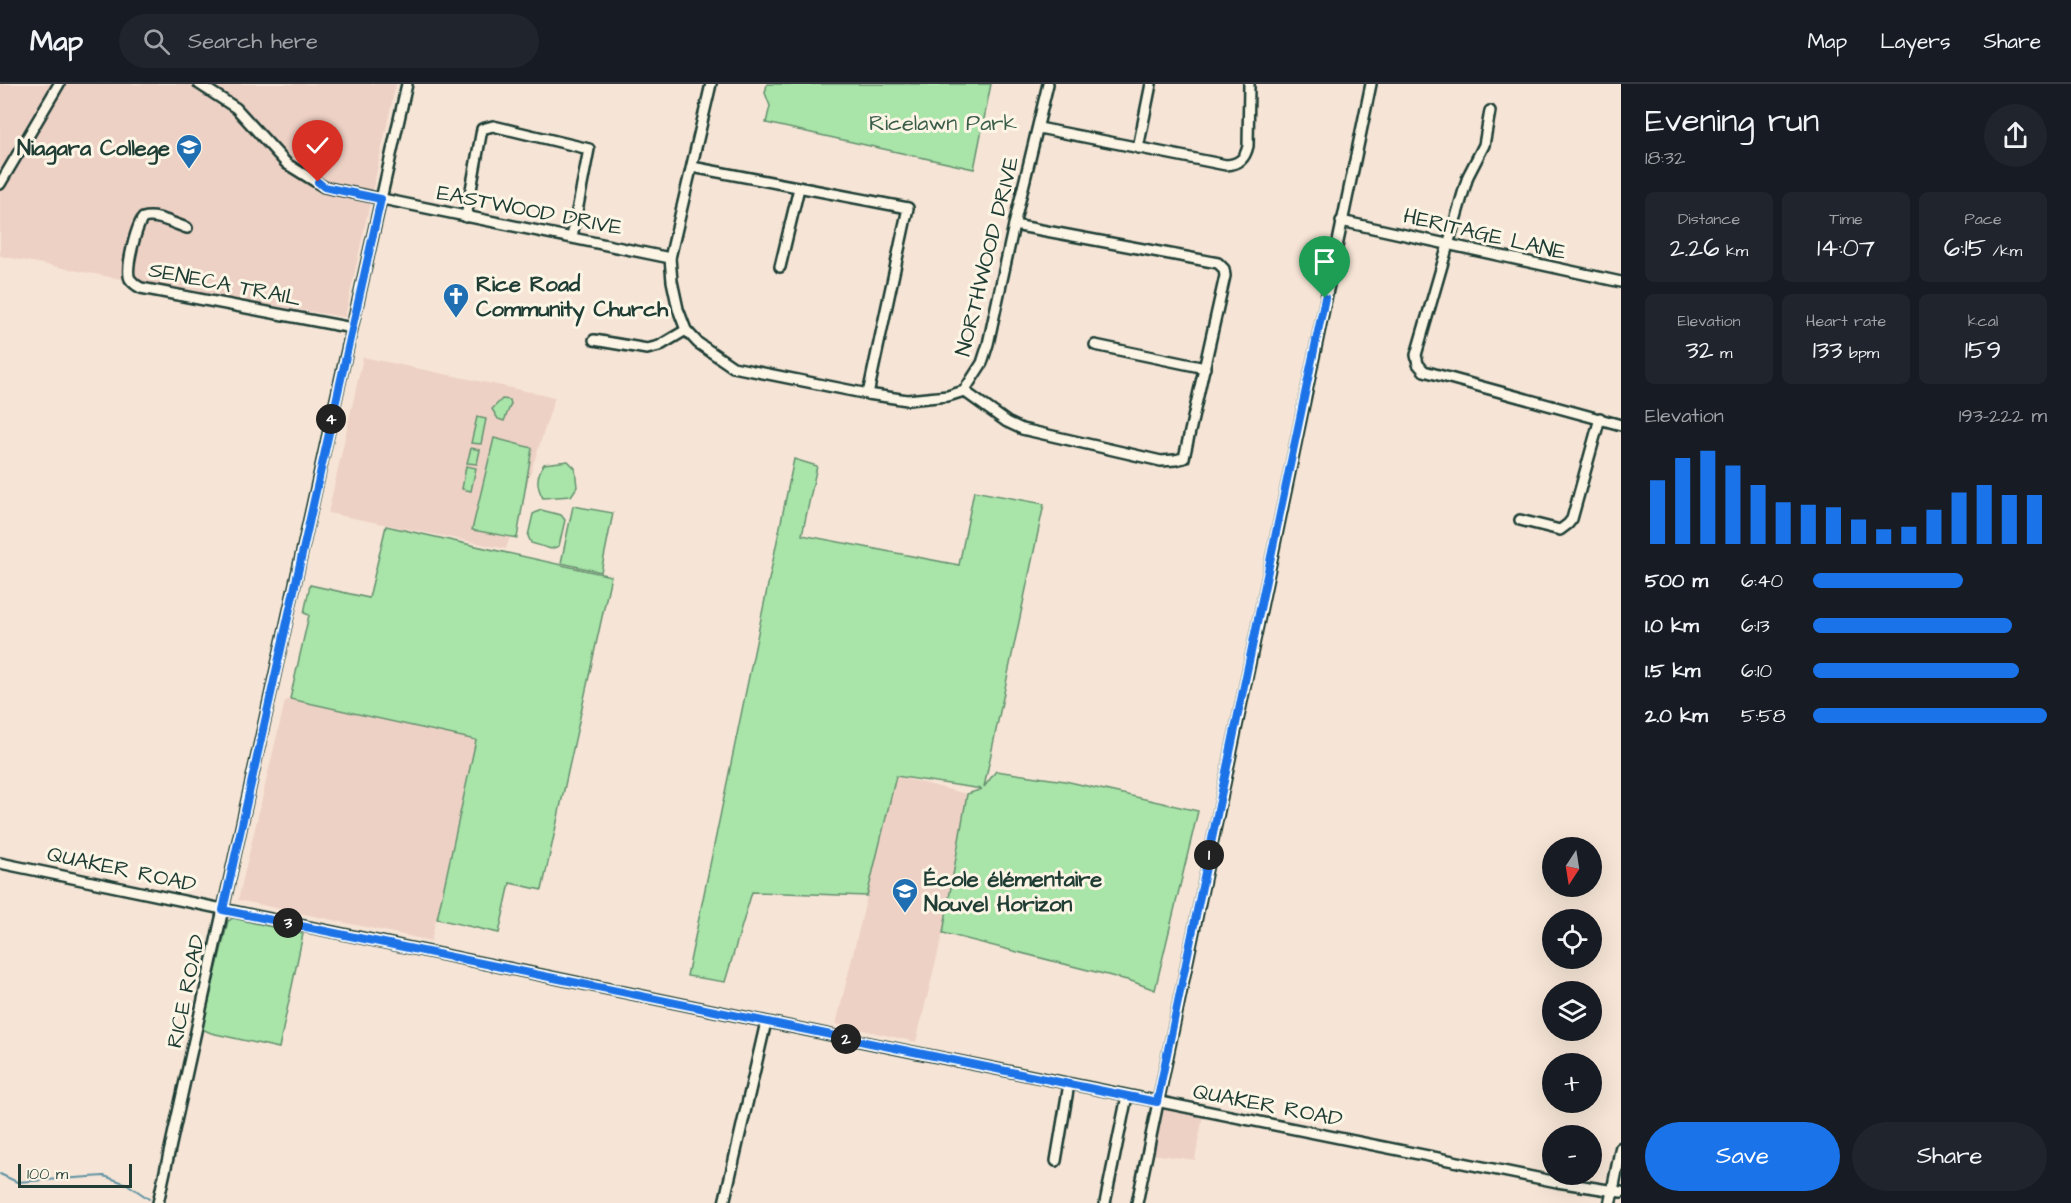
<!DOCTYPE html>
<meta charset="utf-8">
<style>
:root{--surface:#171b24;--page:#20242c;--text:#f1f3f6;--muted:#9ea1a6;--line:#363941;--accent:#1a73e8}
body{margin:0;font-family:"Architects Daughter",sans-serif;background:var(--page);color:var(--text);height:100vh;display:flex;flex-direction:column;font-size:22px;white-space:nowrap}
*{box-sizing:border-box;margin:0}
p{font-size:20px;color:var(--muted)}
.icon{flex:none;width:33px;height:33px;fill:none;stroke:currentColor;stroke-width:2;stroke-linecap:round;stroke-linejoin:round}
.map{position:relative;flex:1;overflow:hidden}
.panel{display:flex;flex-direction:column;background:var(--surface);width:450px}
.panel>*{flex:none}
.needle{width:39px;rotate:192deg}
.tools{position:absolute;left:1542px;top:753px;display:grid;gap:12px}
.tools a{display:grid;place-items:center;width:60px;height:60px;border-radius:50%;background:var(--surface);box-shadow:0 6px 24px #0002;font-size:30px}
.scale{position:absolute;left:18px;bottom:15px;width:114px;box-sizing:border-box;padding-left:6px;border:3px solid #1f3d34;border-top:0;font-size:16px;line-height:21px;white-space:nowrap;color:#1f3d34;-webkit-text-stroke:4px #fcf5e5;paint-order:stroke}
.pin{position:absolute;display:grid;place-items:center;width:51px;height:51px;color:#fff;margin:-62px -26px;border-radius:50% 50% 50% 0;rotate:-45deg;box-shadow:0 0 6px #0007}
.pin .icon{rotate:45deg}
.km{position:absolute;width:30px;height:30px;margin:-15px;border-radius:50%;background:#222;color:#fff;font-size:16px;line-height:30px;text-align:center}
.round{display:grid;place-items:center;flex:none;width:63px;height:63px;border-radius:32px;background:var(--page)}
.headline{display:flex;align-items:center;justify-content:space-between;height:102px;padding:0 24px}
h1{font-size:33px;font-weight:600;line-height:45px}
.stats{display:grid;grid-template-columns:repeat(3,1fr);gap:9px;height:102px;padding:6px 24px}
.stats div{display:grid;align-content:center;border-radius:9px;background:var(--page);text-align:center}
.stats b{font-size:26px;font-weight:600}
.stats small{font-size:16px;font-weight:400}
.stats p{font-size:16px}
.chart{height:168px;padding:12px 24px}
.chart p{display:flex;justify-content:space-between}
.chart svg{width:100%;height:108px;margin-top:6px;stroke:var(--accent);stroke-width:6}
.primary-button{display:flex;gap:12px;margin-top:auto;padding:12px 24px}
.primary-button a{flex:1;height:69px;border-radius:36px;background:var(--accent);color:#fff;font-size:24px;font-weight:600;line-height:69px;text-align:center}
.primary-button a+a{background:var(--page);color:var(--text)}
ul{padding:0 24px;list-style:none;font-size:20px}
li{display:grid;grid-template-columns:96px 72px 1fr;align-items:center;height:45px}
li i{height:15px;border-radius:8px;background:var(--accent)}
header{display:flex;align-items:center;gap:36px;box-sizing:border-box;height:84px;padding:0 30px;background:var(--surface);border-bottom:2px solid var(--line)}
header strong{font-size:28px}
nav{display:flex;gap:33px;margin-inline-start:auto;font-size:21px}
.search{width:420px;height:54px;background:var(--page);display:flex;align-items:center;gap:15px;box-sizing:border-box;padding:0 21px;border-radius:33px;color:var(--muted);font-size:22px}
main{display:flex;flex:1;min-height:0}
.map>svg:first-child{display:block}
.built{fill:#eed1c5}
.green{fill:#a9e4a9;stroke:#64906e;stroke-width:1.5}
.lines{fill:none;stroke-linecap:round;stroke-linejoin:round}
.stream{stroke:#6192a3;stroke-width:2}
.minor-casing{stroke:#1f3d34;stroke-width:14}
.major-casing{stroke:#1f3d34;stroke-width:15}
.minor{stroke:#fcf5e5;stroke-width:9}
.major{stroke:#fcf5e5;stroke-width:10}
.route-casing{stroke:#fff;stroke-width:12}
.route{stroke:#1a73e8;stroke-width:8}
.labels{text-anchor:middle;stroke-width:6;stroke-linejoin:round;paint-order:stroke}
.park-label{font-size:22px;fill:#3b5e4b;stroke:#fcf5e5}
.poi-label{font-size:22px;font-weight:bold;fill:#1f3d34;stroke:#fcf5e5;text-anchor:start}
.street-label{font-size:22px;fill:#1f3d34;stroke:#fcf5e5}
</style>
<header>
<strong>Map</strong>
<div class="search"><svg class="icon" aria-label="search" viewBox="0 0 24 24"><circle cx="10" cy="10" r="6"/><path d="M15 15l6 6"/></svg>Search here</div>
<nav><a>Map</a><a>Layers</a><a>Share</a></nav>
</header>
<main>
<div class="map">
<svg width="1621" height="1119" viewBox="0 0 1621 1119">
<rect width="100%" height="100%" fill="#f6e5d6"/>
<filter id="ink" filterUnits="userSpaceOnUse"><feTurbulence type="fractalNoise" baseFrequency=".0167" numOctaves="2"/><feDisplacementMap in="SourceGraphic" scale="12" xChannelSelector="R" yChannelSelector="G"/><feConvolveMatrix kernelMatrix="1 2 1 2 8 2 1 2 1" color-interpolation-filters="sRGB"/></filter>
<g filter="url(#ink)">
<!-- built -->
<g class="built">
<path d="M0,0H396L345,233L199,210L0,172Z"/>
<path d="M363,273L555,313L506,465L328,429Z"/>
<path d="M290,615L476,656L431,857L238,816L285,617Z"/>
<path d="M896,692L967,710L943,849L916,958L836,940Z"/>
<path d="M1160,1024L1203,1032L1195,1076L1151,1070Z"/>
</g>
<!-- green -->
<g class="green">
<path d="M767,0H991L974,85L766,39L770,22L765,9Z"/>
<path d="M502,315L510,316L511,320L504,337L498,335L492,325Z"/>
<path d="M477,333L486,335L481,360L471,359Z"/>
<path d="M494,354L532,364L517,454L472,446Z"/>
<path d="M471,364L480,366L477,380L467,379Z"/>
<path d="M794,375L817,382L802,451L959,481L974,407L1044,420L984,703L996,687L1065,697L1198,727L1155,906L1131,897L943,849L967,710L982,705L896,692L867,812L752,808L725,898L687,892Z"/>
<path d="M568,377L575,384L577,403L571,412L543,414C536,402 536,392 544,380Z"/>
<path d="M466,382L476,384L471,407L462,405Z"/>
<path d="M573,422L613,429L601,488L561,479Z"/>
<path d="M541,426L561,431L565,436L559,462L551,465L531,459L528,452L533,430Z"/>
<path d="M386,442L611,492L542,806L510,799L499,849L437,835L476,656L290,615L309,531L304,529L310,501L369,514Z"/>
<path d="M233,834L303,850L279,964L211,949L202,945L228,837Z"/>
</g>
<g class="lines">
<!-- stream -->
<path class="stream" d="M0,1090L17,1098L104,1092L127,1100L149,1115"/>
<!-- minor casing -->
<g class="minor-casing">
<g id="minor">
<path d="M199,0L236,24L287,80L324,103L670,174"/>
<path d="M711,0L670,174L672,197L678,225L686,246L698,259L733,283L868,310L907,316L948,312L964,307L982,279L988,260L1014,141L1048,0"/>
<path d="M1490,27L1484,61L1468,92L1416,271L1418,280L1424,287L1621,341"/>
<path d="M1039,44L1226,81C1239,80 1245,75 1248,62L1249,0"/>
<path d="M1138,64L1151,0"/>
<path d="M692,83L908,124L868,310"/>
<path d="M0,100L59,0"/>
<path d="M466,133L482,45L493,42L589,65L572,153"/>
<path d="M1341,137L1621,198"/>
<path d="M187,144C174,140 157,130 143,134C136,143 125,185 130,195C133,199 137,202 141,204L352,244"/>
<path d="M780,183L799,104"/>
<path d="M594,256L647,265L659,262L686,246"/>
<path d="M1095,261L1205,284"/>
<path d="M964,307L1007,338L1022,345L1161,377L1175,376L1184,374L1225,192L1224,185L1218,179L1014,141"/>
<path d="M1520,436L1560,446L1568,440L1572,435L1600,334"/>
<path d="M0,779L908,967L1557,1098L1621,1108"/>
<path d="M1056,1077L1069,1000"/>
<path d="M158,1119L327,355L407,0"/>
<path d="M724,1119L766,938"/>
<path d="M1105,1119L1127,1012"/>
<path d="M1137,1119L1371,0"/>
</g>
</g>
<!-- major casing -->
<g class="major-casing">
<path id="major" d="M1610,1119L1621,1064"/>
</g>
<!-- minor -->
<use href="#minor" class="minor"/>
<!-- major -->
<use href="#major" class="major"/>
</g>
</g>
<g class="lines" filter="url(#ink)">
<!-- route casing -->
<g class="route-casing">
<path id="route" d="M318,98L324,103L381,115L223,826L1157,1018L1325,214"/>
</g>
<!-- route -->
<use href="#route" class="route"/>
</g>
<!-- icons -->
<defs>
<g id="university-pin" transform="scale(1.35)"><path d="M0 17L-7.5 6A9.5 9.5 0 1 1 7.5 6Z" fill="#1f6fb2" stroke="#fcf5e5"/><path d="M0-5L7-2L0 1L-7-2ZM-4 1L0 2.5L4 1V4Q0 6-4 4Z" fill="#fff"/></g>
<g id="church-pin" transform="scale(1.35)"><path d="M0 17L-7.5 6A9.5 9.5 0 1 1 7.5 6Z" fill="#1f6fb2" stroke="#fcf5e5"/><path d="M-1.2-6h2.4v3.5h3.3v2.4h-3.3V6h-2.4V-.1h-3.3v-2.4h3.3Z" fill="#fff"/></g>
<g id="school-pin" transform="scale(1.35)"><path d="M0 17L-7.5 6A9.5 9.5 0 1 1 7.5 6Z" fill="#1f6fb2" stroke="#fcf5e5"/><path d="M0-5L7-2L0 1L-7-2ZM-4 1L0 2.5L4 1V4Q0 6-4 4Z" fill="#fff"/></g>
</defs>
<g fill-rule="evenodd">
<use href="#university-pin" x="189" y="63"/>
<use href="#church-pin" x="456" y="212"/>
<use href="#school-pin" x="905" y="807"/>
</g>
<g class="labels">
<!-- park labels -->
<g class="park-label">
<text x="943" y="46">Ricelawn Park</text>
</g>
<!-- poi labels -->
<g class="poi-label">
<text x="170" y="71" text-anchor="end">Niagara College</text>
<text x="476" y="207">Rice Road<tspan x="476" dy="25">Community Church</tspan></text>
<text x="924" y="802">École élémentaire<tspan x="924" dy="25">Nouvel Horizon</tspan></text>
</g>
<!-- street labels -->
<g class="street-label">
<text transform="translate(530 125) rotate(11)" y="8">EASTWOOD DRIVE</text>
<text transform="translate(1485 149) rotate(13)" y="8">HERITAGE LANE</text>
<text transform="translate(986 172) rotate(-76)" y="8">NORTHWOOD DRIVE</text>
<text transform="translate(225 199) rotate(11)" y="8">SENECA TRAIL</text>
<text transform="translate(122 784) rotate(12)" y="8">QUAKER ROAD</text>
<text transform="translate(185 907) rotate(-78)" y="8">RICE ROAD</text>
<text transform="translate(1268 1020) rotate(11)" y="8">QUAKER ROAD</text>
</g>
</g>
</svg>
<div class="tools">
<a><svg class="needle" viewBox="-14 -14 28 28"><path d="M0-13l5 13h-10z" fill="#e53935"/><path d="M0 13l5-13h-10z" fill="#9ea1a6"/></svg></a>
<a><svg class="icon" aria-label="locate" viewBox="0 0 24 24"><circle cx="12" cy="12" r="6"/><path d="M12 2v4M12 18v4M2 12h4M18 12h4"/></svg></a>
<a><svg class="icon" aria-label="layers" viewBox="0 0 24 24"><path d="M12 4l9 5-9 5-9-5zM3 14l9 5 9-5"/></svg></a>
<a>+</a>
<a>−</a>
</div>
<div class="scale">100 m</div>
<div class="pin" style="left:1325px;top:214px;background:#1e9e55"><svg class="icon" aria-label="arrive" viewBox="0 0 24 24"><path d="M6 21V4h12l-3 4 3 4H6"/></svg></div>
<div class="pin" style="left:318px;top:98px;background:#d93025"><svg class="icon" aria-label="check" viewBox="0 0 24 24"><path d="M5 12l5 5 9-10"/></svg></div>
<b class="km" style="left:1209px;top:771px">1</b>
<b class="km" style="left:846px;top:955px">2</b>
<b class="km" style="left:288px;top:839px">3</b>
<b class="km" style="left:331px;top:335px">4</b>
</div>
<section class="panel">
<div class="headline"><div><h1>Evening run</h1><p>18:32</p></div><a class="round"><svg class="icon" aria-label="share" viewBox="0 0 24 24"><path d="M12 15V3M7 8l5-5 5 5M5 13v7h14v-7"/></svg></a></div>
<div class="stats">
<div><p>Distance</p><b>2.26<small> km</small></b></div>
<div><p>Time</p><b>14:07</b></div>
<div><p>Pace</p><b>6:15<small> /km</small></b></div>
</div>
<div class="stats">
<div><p>Elevation</p><b>32<small> m</small></b></div>
<div><p>Heart rate</p><b>133<small> bpm</small></b></div>
<div><p>kcal</p><b>159</b></div>
</div>
<div class="chart"><p><span>Elevation</span>193–222 m</p>
<svg viewBox="0 0 160 44" preserveAspectRatio="none"><path d="M5 44V18M15 44V9M25 44V6M35 44V12M45 44V20M55 44V27M65 44V28M75 44V29M85 44V34M95 44V38M105 44V37M115 44V30M125 44V23M135 44V20M145 44V24M155 44V24"/></svg>
</div>
<ul>
<li><b>500 m</b>6:40<i style="width:64%"></i></li>
<li><b>1.0 km</b>6:13<i style="width:85%"></i></li>
<li><b>1.5 km</b>6:10<i style="width:88%"></i></li>
<li><b>2.0 km</b>5:58<i style="width:100%"></i></li>
</ul>
<div class="primary-button"><a>Save</a><a>Share</a></div>
</section>
</main>
